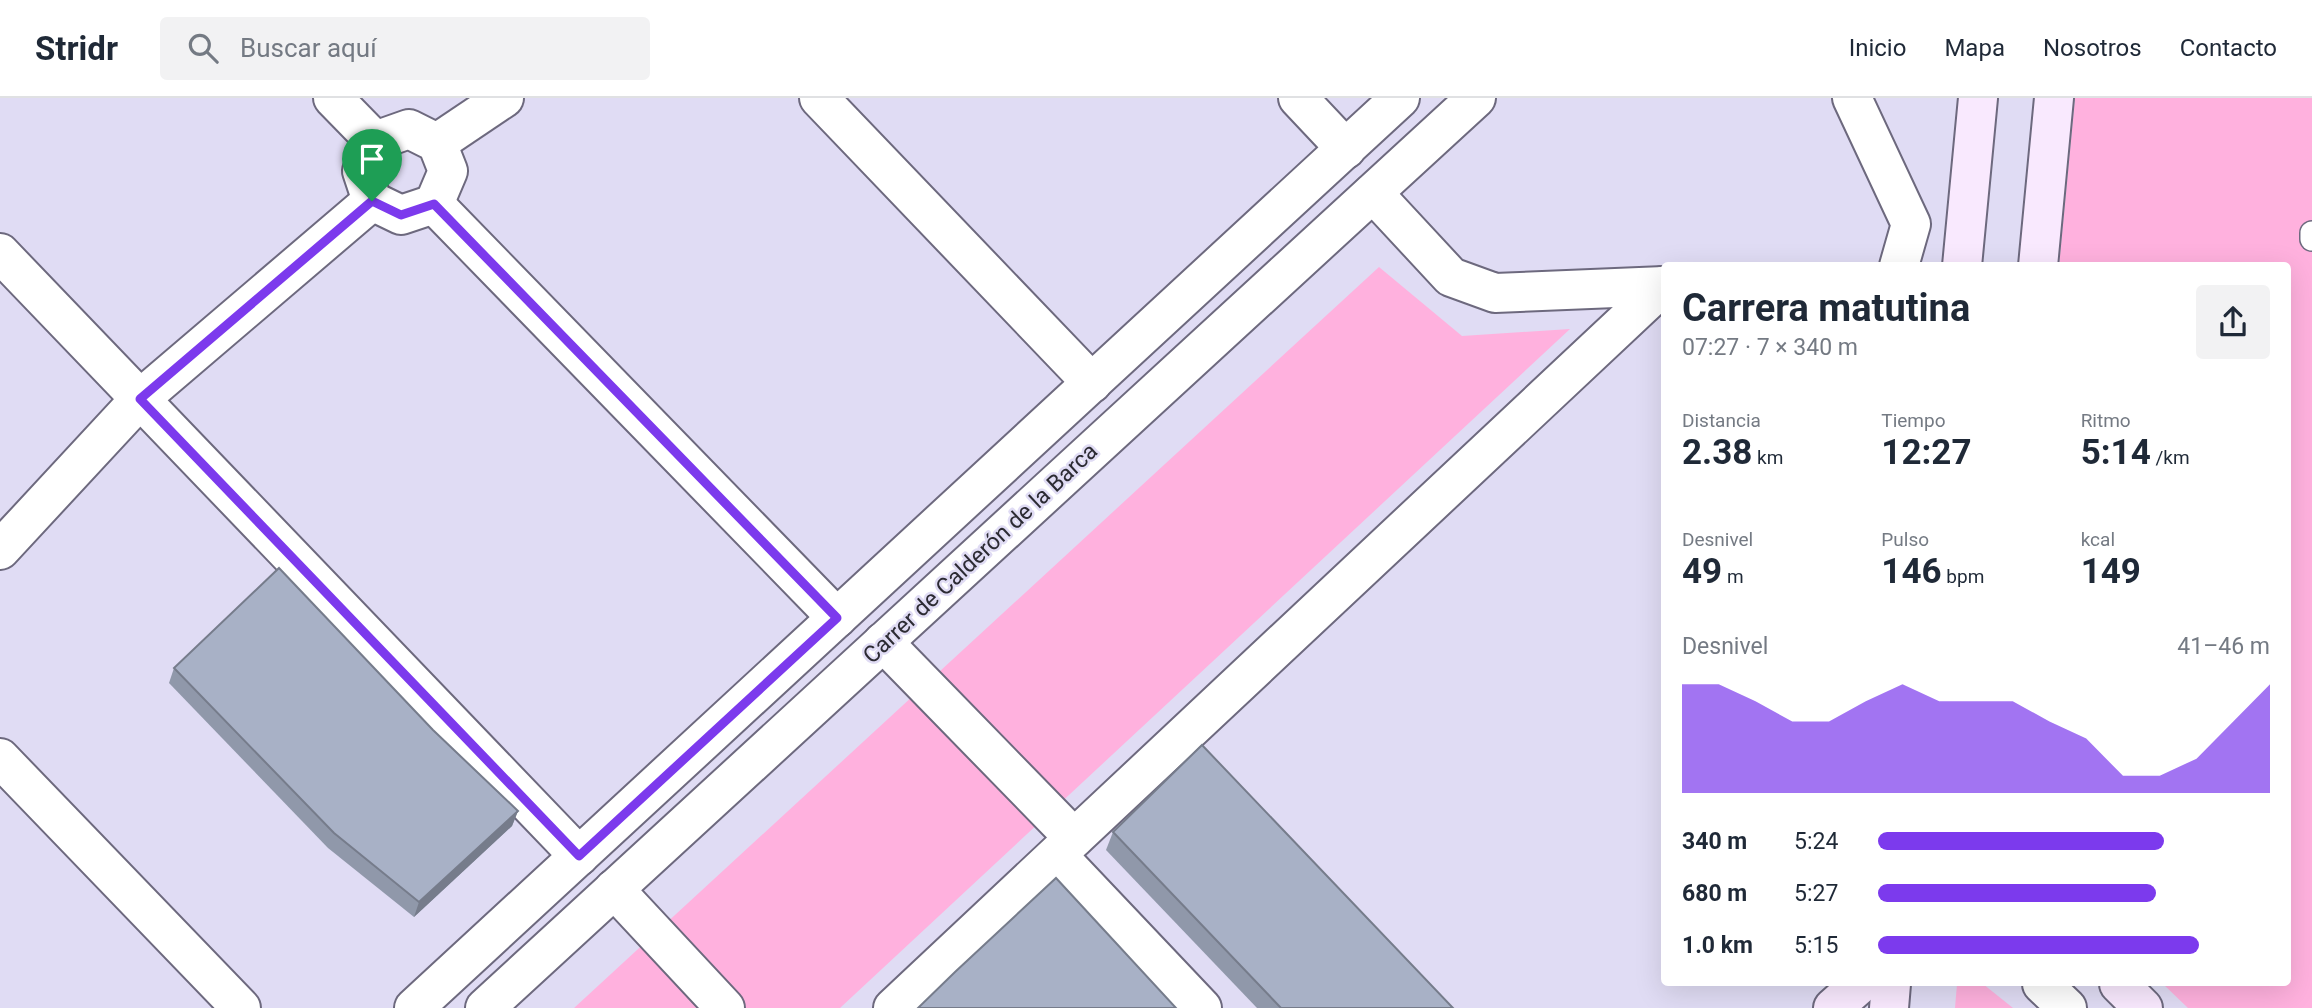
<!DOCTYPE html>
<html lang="es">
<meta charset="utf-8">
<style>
:root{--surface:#fff;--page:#f2f2f3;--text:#1f2937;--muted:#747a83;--line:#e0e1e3;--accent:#7c3aed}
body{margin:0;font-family:Roboto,sans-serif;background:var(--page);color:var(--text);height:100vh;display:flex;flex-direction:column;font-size:26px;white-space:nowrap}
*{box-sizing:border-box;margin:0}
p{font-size:23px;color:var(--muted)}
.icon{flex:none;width:38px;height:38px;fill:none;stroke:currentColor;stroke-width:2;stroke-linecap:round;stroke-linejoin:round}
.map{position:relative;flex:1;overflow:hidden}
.sheet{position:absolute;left:1661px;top:164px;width:630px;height:724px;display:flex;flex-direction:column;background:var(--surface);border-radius:7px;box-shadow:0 7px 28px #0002}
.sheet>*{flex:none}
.pin{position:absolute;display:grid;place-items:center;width:60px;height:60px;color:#fff;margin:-72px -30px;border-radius:50% 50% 50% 0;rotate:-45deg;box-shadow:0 0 7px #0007}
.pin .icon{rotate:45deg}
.round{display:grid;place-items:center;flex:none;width:74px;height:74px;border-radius:7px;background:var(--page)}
.headline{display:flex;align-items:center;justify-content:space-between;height:119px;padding:0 21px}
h1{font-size:38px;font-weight:700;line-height:52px}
.metrics{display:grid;grid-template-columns:repeat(3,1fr);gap:10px;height:119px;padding:7px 21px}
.metrics div{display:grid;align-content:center}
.metrics b{font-size:35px;font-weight:700}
.metrics small{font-size:19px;font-weight:400}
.metrics p{font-size:19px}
.chart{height:196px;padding:14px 21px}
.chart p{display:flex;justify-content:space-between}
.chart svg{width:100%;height:126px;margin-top:7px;fill:var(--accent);opacity:.7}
ul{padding:0 21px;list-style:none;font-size:23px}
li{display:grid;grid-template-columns:112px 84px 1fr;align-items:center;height:52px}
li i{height:18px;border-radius:9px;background:var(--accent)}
header{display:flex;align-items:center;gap:42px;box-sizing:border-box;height:98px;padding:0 35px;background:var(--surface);border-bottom:2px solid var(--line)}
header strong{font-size:33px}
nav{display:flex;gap:38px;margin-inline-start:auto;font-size:24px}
.search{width:490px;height:63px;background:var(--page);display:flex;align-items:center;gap:18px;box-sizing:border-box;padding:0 24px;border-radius:7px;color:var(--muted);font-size:26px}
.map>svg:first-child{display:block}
.green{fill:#ffb1de}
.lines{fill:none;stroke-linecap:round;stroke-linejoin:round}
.lane-casing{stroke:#6d697e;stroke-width:26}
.street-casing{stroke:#6d697e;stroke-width:42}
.secondary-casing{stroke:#6d697e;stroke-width:42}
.lane{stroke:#fff;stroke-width:23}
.street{stroke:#fff;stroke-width:38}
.secondary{stroke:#f9e9fe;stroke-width:38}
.wall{fill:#9098aa}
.shaded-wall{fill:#767c8b}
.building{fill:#a8b1c6;stroke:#767c8b;stroke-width:2}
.route-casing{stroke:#fff;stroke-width:14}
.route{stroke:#7c3aed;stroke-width:9}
.labels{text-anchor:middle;stroke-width:5;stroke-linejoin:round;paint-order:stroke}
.street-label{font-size:23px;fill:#2c2b33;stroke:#e0dcf4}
</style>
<header>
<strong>Stridr</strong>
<div class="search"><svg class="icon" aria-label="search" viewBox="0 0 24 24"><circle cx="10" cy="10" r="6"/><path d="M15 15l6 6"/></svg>Buscar aquí</div>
<nav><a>Inicio</a><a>Mapa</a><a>Nosotros</a><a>Contacto</a></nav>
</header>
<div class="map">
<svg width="2312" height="910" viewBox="0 0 2312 910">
<rect width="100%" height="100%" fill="#e0dcf4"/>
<!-- green -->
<g class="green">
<path d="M2075,0H2312V910H2188L2163,886H2287V168H2059Z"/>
<path d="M1379,169L1462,238L1570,231L840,910H574Z"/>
<path d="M1957,886H1983L2013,910H1955Z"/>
</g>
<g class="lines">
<!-- lane casing -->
<g class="lane-casing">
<path id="lane" d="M2312,135V141"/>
</g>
<!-- street casing -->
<g class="street-casing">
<g id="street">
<path d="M333,0L375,43"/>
<path d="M819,0L1092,285"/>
<path d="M1298,0L1346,51"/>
<path d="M1852,0L1911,126L1899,168"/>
<path d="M409,31L437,45L448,73L434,106L401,117L372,103L362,73L375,43Z"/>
<path d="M437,45L504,0"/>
<path d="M1373,95L1451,179L1495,195L1664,188"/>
<path d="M434,106L837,520"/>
<path d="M0,155L579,758"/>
<path d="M0,452L140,301L372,103"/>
<path d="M883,544L1074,740"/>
<path d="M0,660L241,910"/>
<path d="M1057,757L1202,910"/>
<path d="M614,791L725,910"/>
<path d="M2042,886L2067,910"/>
<path d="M414,910L1400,0"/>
<path d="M485,910L1476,0"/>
<path d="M893,910L1663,188"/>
</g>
</g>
<!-- secondary casing -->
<g class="secondary-casing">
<g id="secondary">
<path d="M1962,168L1978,0"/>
<path d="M2038,168L2054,0"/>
<path d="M2119,886L2143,910"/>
<path d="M1833,910L1860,886"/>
<path d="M1889,910L1891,886"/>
</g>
</g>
<!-- lane -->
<use href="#lane" class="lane"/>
<!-- street -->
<use href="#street" class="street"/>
<!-- secondary -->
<use href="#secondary" class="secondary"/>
</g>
<!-- wall -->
<g class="wall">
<path d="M174,570L433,632L518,713L512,728L414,819L328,750L169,585Z"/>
<path d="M1113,734L1453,910H1257L1106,752Z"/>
</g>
<!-- shaded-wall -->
<path class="shaded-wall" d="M518,713L512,728L414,819L419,804Z"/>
<!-- building -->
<g class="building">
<path d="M279,470L433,632L518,713L419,804L334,735L174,570Z"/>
<path d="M1202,647L1453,910H1281L1113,734Z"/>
<path d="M1056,780L1176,910H918L955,874Z"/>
</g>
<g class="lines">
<!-- route casing -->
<g class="route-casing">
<path id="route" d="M372,103L401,117L434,106L837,520L579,758L140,301Z"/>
</g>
<!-- route -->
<use href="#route" class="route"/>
</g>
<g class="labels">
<!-- street labels -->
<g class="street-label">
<text transform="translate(980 455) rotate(-43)" y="8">Carrer de Calderón de la Barca</text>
</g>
</g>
</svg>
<div class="pin" style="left:372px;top:103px;background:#1e9e55"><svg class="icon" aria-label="arrive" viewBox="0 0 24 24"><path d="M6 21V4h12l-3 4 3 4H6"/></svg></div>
<section class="sheet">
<div class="headline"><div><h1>Carrera matutina</h1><p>07:27 · 7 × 340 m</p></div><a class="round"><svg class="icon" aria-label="share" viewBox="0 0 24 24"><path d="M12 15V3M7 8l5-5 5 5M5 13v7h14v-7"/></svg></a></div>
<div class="metrics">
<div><p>Distancia</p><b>2.38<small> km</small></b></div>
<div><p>Tiempo</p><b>12:27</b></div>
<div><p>Ritmo</p><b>5:14<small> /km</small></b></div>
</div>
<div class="metrics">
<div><p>Desnivel</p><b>49<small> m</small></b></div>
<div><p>Pulso</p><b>146<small> bpm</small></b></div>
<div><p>kcal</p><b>149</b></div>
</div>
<div class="chart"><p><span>Desnivel</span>41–46 m</p>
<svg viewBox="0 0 160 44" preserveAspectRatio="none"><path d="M0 44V6L10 6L20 12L30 19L40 19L50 12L60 6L70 12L80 12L90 12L100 19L110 25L120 38L130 38L140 32L150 19L160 6V44z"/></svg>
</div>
<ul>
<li><b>340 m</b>5:24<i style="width:73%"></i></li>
<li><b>680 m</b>5:27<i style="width:71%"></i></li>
<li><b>1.0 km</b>5:15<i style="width:82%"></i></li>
</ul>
</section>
</div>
